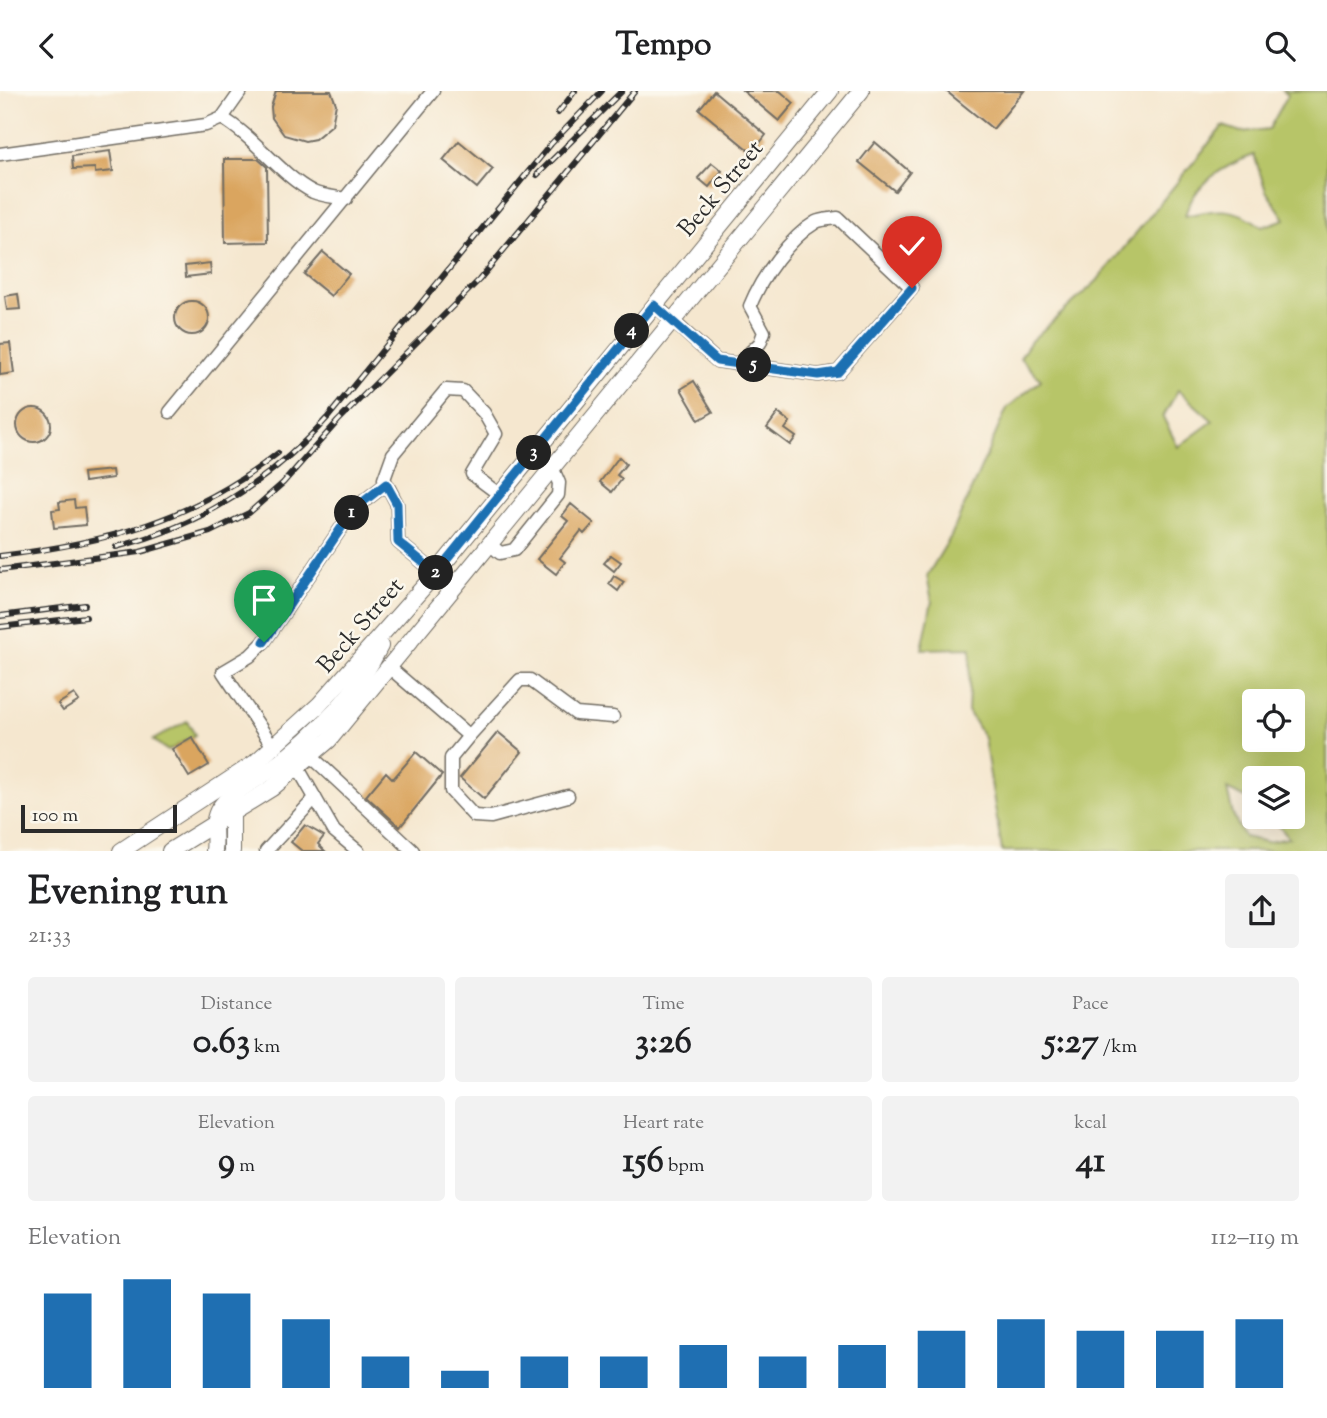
<!DOCTYPE html>
<meta charset="utf-8">
<style>
:root{--surface:#fff;--page:#f2f2f2;--text:#202124;--muted:#757577;--accent:#1f6fb2}
body{margin:0;font-family:"Sorts Mill Goudy",serif;background:var(--page);color:var(--text);height:100vh;display:flex;flex-direction:column;font-size:26px;white-space:nowrap}
*{box-sizing:border-box;margin:0}
p{font-size:23px;color:var(--muted)}
.icon{flex:none;width:38px;height:38px;fill:none;stroke:currentColor;stroke-width:2;stroke-linecap:round;stroke-linejoin:round}
.map{position:relative;height:760px;overflow:hidden}
.side{display:flex;flex-direction:column;background:var(--surface);flex:1}
.side>*{flex:none}
.controls{position:absolute;left:1242px;top:598px;display:grid;gap:14px}
.controls a{display:grid;place-items:center;width:63px;height:63px;border-radius:7px;background:var(--surface);box-shadow:0 7px 28px #0002;font-size:35px}
.scale{position:absolute;left:21px;bottom:18px;width:156px;box-sizing:border-box;padding-left:7px;border:4px solid #2b2b2b;border-top:0;font-size:19px;line-height:24px;white-space:nowrap;color:#2b2b2b;-webkit-text-stroke:5px #fbf7ec;paint-order:stroke}
.pin{position:absolute;display:grid;place-items:center;width:60px;height:60px;color:#fff;margin:-72px -30px;border-radius:50% 50% 50% 0;rotate:-45deg;box-shadow:0 0 7px #0007}
.pin .icon{rotate:45deg}
.km{position:absolute;width:35px;height:35px;margin:-18px;border-radius:50%;background:#222;color:#fff;font-size:19px;line-height:35px;text-align:center}
.round{display:grid;place-items:center;flex:none;width:74px;height:74px;border-radius:7px;background:var(--page)}
.overview{display:flex;align-items:center;justify-content:space-between;height:119px;padding:0 28px}
h1{font-size:38px;font-weight:700;line-height:52px}
.stats{display:grid;grid-template-columns:repeat(3,1fr);gap:10px;height:119px;padding:7px 28px}
.stats div{display:grid;align-content:center;border-radius:7px;background:var(--page);text-align:center}
.stats b{font-size:35px;font-weight:700}
.stats small{font-size:19px;font-weight:400}
.stats p{font-size:19px}
.chart{height:196px;padding:14px 28px}
.chart p{display:flex;justify-content:space-between}
.chart svg{width:100%;height:126px;margin-top:7px;stroke:var(--accent);stroke-width:6}
header{display:flex;justify-content:space-between;align-items:center;height:91px;padding:0 28px;background:var(--surface);font-size:32px;font-weight:700}
.map>svg:first-child{display:block}
.green{fill:#b7c567;stroke:#717849;stroke-width:2;fill-rule:evenodd}
.building{fill:#daa55f}
.lines{fill:none;stroke-linecap:round;stroke-linejoin:round}
.minor-casing{stroke:#726d64;stroke-width:15}
.major-casing{stroke:#726d64;stroke-width:18}
.minor{stroke:#fff;stroke-width:12}
.major{stroke:#fff;stroke-width:16}
.rail-casing{stroke:#2b2b2b;stroke-width:6}
.rail{stroke:#fbf7ec;stroke-width:3.5;stroke-dasharray:10;stroke-linecap:butt}
.route-casing{stroke:#fff;stroke-width:14}
.route{stroke:#1f6fb2;stroke-width:9}
.labels{text-anchor:middle;stroke-width:5;stroke-linejoin:round;paint-order:stroke}
.street-label{font-size:24px;fill:#2b2b2b;stroke:#fbf7ec}
</style>
<header><svg class="icon" aria-label="back" viewBox="0 0 24 24"><path d="M15 5l-7 7 7 7"/></svg>Tempo<svg class="icon" aria-label="search" viewBox="0 0 24 24"><circle cx="10" cy="10" r="6"/><path d="M15 15l6 6"/></svg></header>
<div class="map">
<svg width="1327" height="760" viewBox="0 0 1327 760">
<rect width="100%" height="100%" fill="#fbf7ec"/>
<filter id="ink" filterUnits="userSpaceOnUse"><feTurbulence type="fractalNoise" baseFrequency=".0143" numOctaves="2"/><feDisplacementMap in="SourceGraphic" scale="14" xChannelSelector="R" yChannelSelector="G"/><feConvolveMatrix kernelMatrix="1 2 1 2 8 2 1 2 1" color-interpolation-filters="sRGB"/></filter>
<filter id="wash" filterUnits="userSpaceOnUse"><feTurbulence type="fractalNoise" baseFrequency=".00686" numOctaves="4" result="noise"/><feDisplacementMap in="SourceGraphic" scale="28" xChannelSelector="R" yChannelSelector="G"/><feGaussianBlur stdDeviation="1.57" result="paint"/><feColorMatrix in="noise" values="0 0 0 0 0 0 0 0 0 0 0 0 0 0 0 0 0 1.4 0 .05"/><feComposite in="paint" operator="in"/></filter>
<g filter="url(#wash)">
<rect width="100%" height="100%" fill="#f5e7cf"/>
<!-- green -->
<g class="green">
<path d="M1283,0H1327V760H1002L984,647L968,620L971,557L922,558L932,510L927,485L951,445L1007,317L1041,289L1020,267L1031,250L1097,190L1223,35L1241,41L1269,38L1288,4ZM1254,64L1266,100L1285,128L1262,136C1236,115 1217,117 1185,125C1194,92 1223,75 1254,64ZM1178,299L1213,330L1178,356L1163,326ZM1255,611H1293V649H1255ZM1255,688H1293V726H1271L1289,747L1267,751L1244,746L1233,724L1227,698L1255,712Z"/>
<path d="M187,630L195,644L168,660L153,649Z"/>
</g>
<g id="blocks">
<!-- building -->
<g class="building">
<path d="M276,0H331L336,13L332,34L315,48L305,50L284,44L272,27L271,16Z"/>
<path d="M714,0L766,44L752,62L699,18Z"/>
<path d="M743,0H780L794,12L779,30Z"/>
<path d="M946,0H1024L993,38Z"/>
<path d="M459,50L493,78L477,97L443,69Z"/>
<path d="M875,51L910,81L895,100L859,71Z"/>
<path d="M110,60L113,80L95,82V77L73,78L72,65Z"/>
<path d="M224,68H258L267,76L268,151L225,152Z"/>
<path d="M712,72L722,80L709,96L698,87Z"/>
<path d="M323,161L349,183L331,205L304,183Z"/>
<path d="M210,172L211,183L186,186L185,175Z"/>
<path d="M18,203L20,218L7,219L5,205Z"/>
<circle cx="192" cy="227" r="17"/>
<path d="M10,252L14,282L0,284V253Z"/>
<path d="M694,290L713,321L699,329L681,298Z"/>
<circle cx="34" cy="334" r="17"/>
<path d="M778,322L790,331L785,338L796,346L790,354L767,337Z"/>
<path d="M619,366L626,373L617,384L622,388L612,401L600,391Z"/>
<path d="M112,379L113,387L84,391L83,382Z"/>
<path d="M74,409L75,417L84,416L86,434L54,437L52,419L60,418L59,411Z"/>
<path d="M571,413L594,432L584,443L581,440L560,467L565,471L556,483L537,468L568,430L562,425Z"/>
<path d="M611,464L621,471L614,480L604,472Z"/>
<path d="M614,485L624,491L618,500L609,493Z"/>
<path d="M74,603L79,610L63,620L58,613Z"/>
<path d="M498,641L522,661L484,708L460,687Z"/>
<path d="M192,646L209,674L189,686L172,658Z"/>
<path d="M416,661L442,684L400,736L366,705L386,681L393,688Z"/>
<path d="M305,734L324,745L318,753L325,760H302L291,751Z"/>
</g>
</g>
</g>
<g filter="url(#ink)">
<use href="#blocks" fill-opacity="0" stroke="#726d64" stroke-width="2"/>
<g class="lines">
<!-- minor casing -->
<g class="minor-casing">
<g id="minor">
<path d="M222,27C256,47 279,83 313,101C322,105 336,106 346,108"/>
<path d="M0,63L206,34L222,27L241,0"/>
<path d="M654,213L717,270L818,284L838,281L912,197L838,127C831,128 821,128 816,131C789,147 761,187 750,215L764,241L760,252L738,273"/>
<path d="M170,321L433,0"/>
<path d="M490,453L500,462L514,459L558,404L559,392L552,376"/>
<path d="M436,482L398,451L397,413L384,388L393,363L446,299L463,300L484,322L496,343L472,383L500,404"/>
<path d="M390,577L469,645L520,589H530L576,623L613,626"/>
<path d="M469,645L451,667V700L474,725L491,726L568,705"/>
<path d="M274,657L223,581L250,565L264,551L354,418L386,393"/>
<path d="M312,666L413,760"/>
<path d="M298,677L334,740L358,760"/>
<path d="M266,760L315,707"/>
</g>
</g>
<!-- major casing -->
<g class="major-casing">
<g id="major">
<path d="M232,723V760"/>
<path d="M121,760L255,672L319,614L436,482L830,0"/>
<path d="M170,760L272,697L329,649L861,0"/>
<path d="M214,760C216,746 211,731 219,718C230,701 255,691 270,679C314,646 356,605 380,555"/>
</g>
</g>
<!-- minor -->
<use href="#minor" class="minor"/>
<!-- major -->
<use href="#major" class="major"/>
<!-- rail casing -->
<g class="rail-casing">
<g id="rail">
<path d="M558,22L575,0"/>
<path d="M537,84L622,0"/>
<path d="M116,456C199,435 271,390 328,326L551,53L602,0"/>
<path d="M0,465C105,452 194,429 278,362"/>
<path d="M0,479L140,461L210,441L249,422L283,392L338,330L479,189L635,0"/>
<path d="M0,525L85,514"/>
<path d="M0,536L86,526"/>
</g>
</g>
<!-- rail -->
<use href="#rail" class="rail"/>
</g>
</g>
<g class="lines" filter="url(#ink)">
<!-- route casing -->
<g class="route-casing">
<path id="route" d="M264,551L354,418L386,393L397,413L398,451L436,482L654,214L717,270L818,284L838,281L912,197"/>
</g>
<!-- route -->
<use href="#route" class="route"/>
</g>
<g class="labels">
<!-- street labels -->
<g class="street-label">
<text transform="translate(720 97) rotate(-50)" y="8">Beck Street</text>
<text transform="translate(360 534) rotate(-49)" y="8">Beck Street</text>
</g>
</g>
</svg>
<div class="controls">
<a><svg class="icon" aria-label="locate" viewBox="0 0 24 24"><circle cx="12" cy="12" r="6"/><path d="M12 2v4M12 18v4M2 12h4M18 12h4"/></svg></a>
<a><svg class="icon" aria-label="layers" viewBox="0 0 24 24"><path d="M12 4l9 5-9 5-9-5zM3 14l9 5 9-5"/></svg></a>
</div>
<div class="scale">100 m</div>
<div class="pin" style="left:264px;top:551px;background:#1e9e55"><svg class="icon" aria-label="arrive" viewBox="0 0 24 24"><path d="M6 21V4h12l-3 4 3 4H6"/></svg></div>
<div class="pin" style="left:912px;top:197px;background:#d93025"><svg class="icon" aria-label="check" viewBox="0 0 24 24"><path d="M5 12l5 5 9-10"/></svg></div>
<b class="km" style="left:352px;top:422px">1</b>
<b class="km" style="left:436px;top:482px">2</b>
<b class="km" style="left:534px;top:362px">3</b>
<b class="km" style="left:632px;top:240px">4</b>
<b class="km" style="left:754px;top:274px">5</b>
</div>
<section class="side">
<div class="overview"><div><h1>Evening run</h1><p>21:33</p></div><a class="round"><svg class="icon" aria-label="share" viewBox="0 0 24 24"><path d="M12 15V3M7 8l5-5 5 5M5 13v7h14v-7"/></svg></a></div>
<div class="stats">
<div><p>Distance</p><b>0.63<small> km</small></b></div>
<div><p>Time</p><b>3:26</b></div>
<div><p>Pace</p><b>5:27<small> /km</small></b></div>
</div>
<div class="stats">
<div><p>Elevation</p><b>9<small> m</small></b></div>
<div><p>Heart rate</p><b>156<small> bpm</small></b></div>
<div><p>kcal</p><b>41</b></div>
</div>
<div class="chart"><p><span>Elevation</span>112–119 m</p>
<svg viewBox="0 0 160 44" preserveAspectRatio="none"><path d="M5 44V11M15 44V6M25 44V11M35 44V20M45 44V33M55 44V38M65 44V33M75 44V33M85 44V29M95 44V33M105 44V29M115 44V24M125 44V20M135 44V24M145 44V24M155 44V20"/></svg>
</div>
</section>
